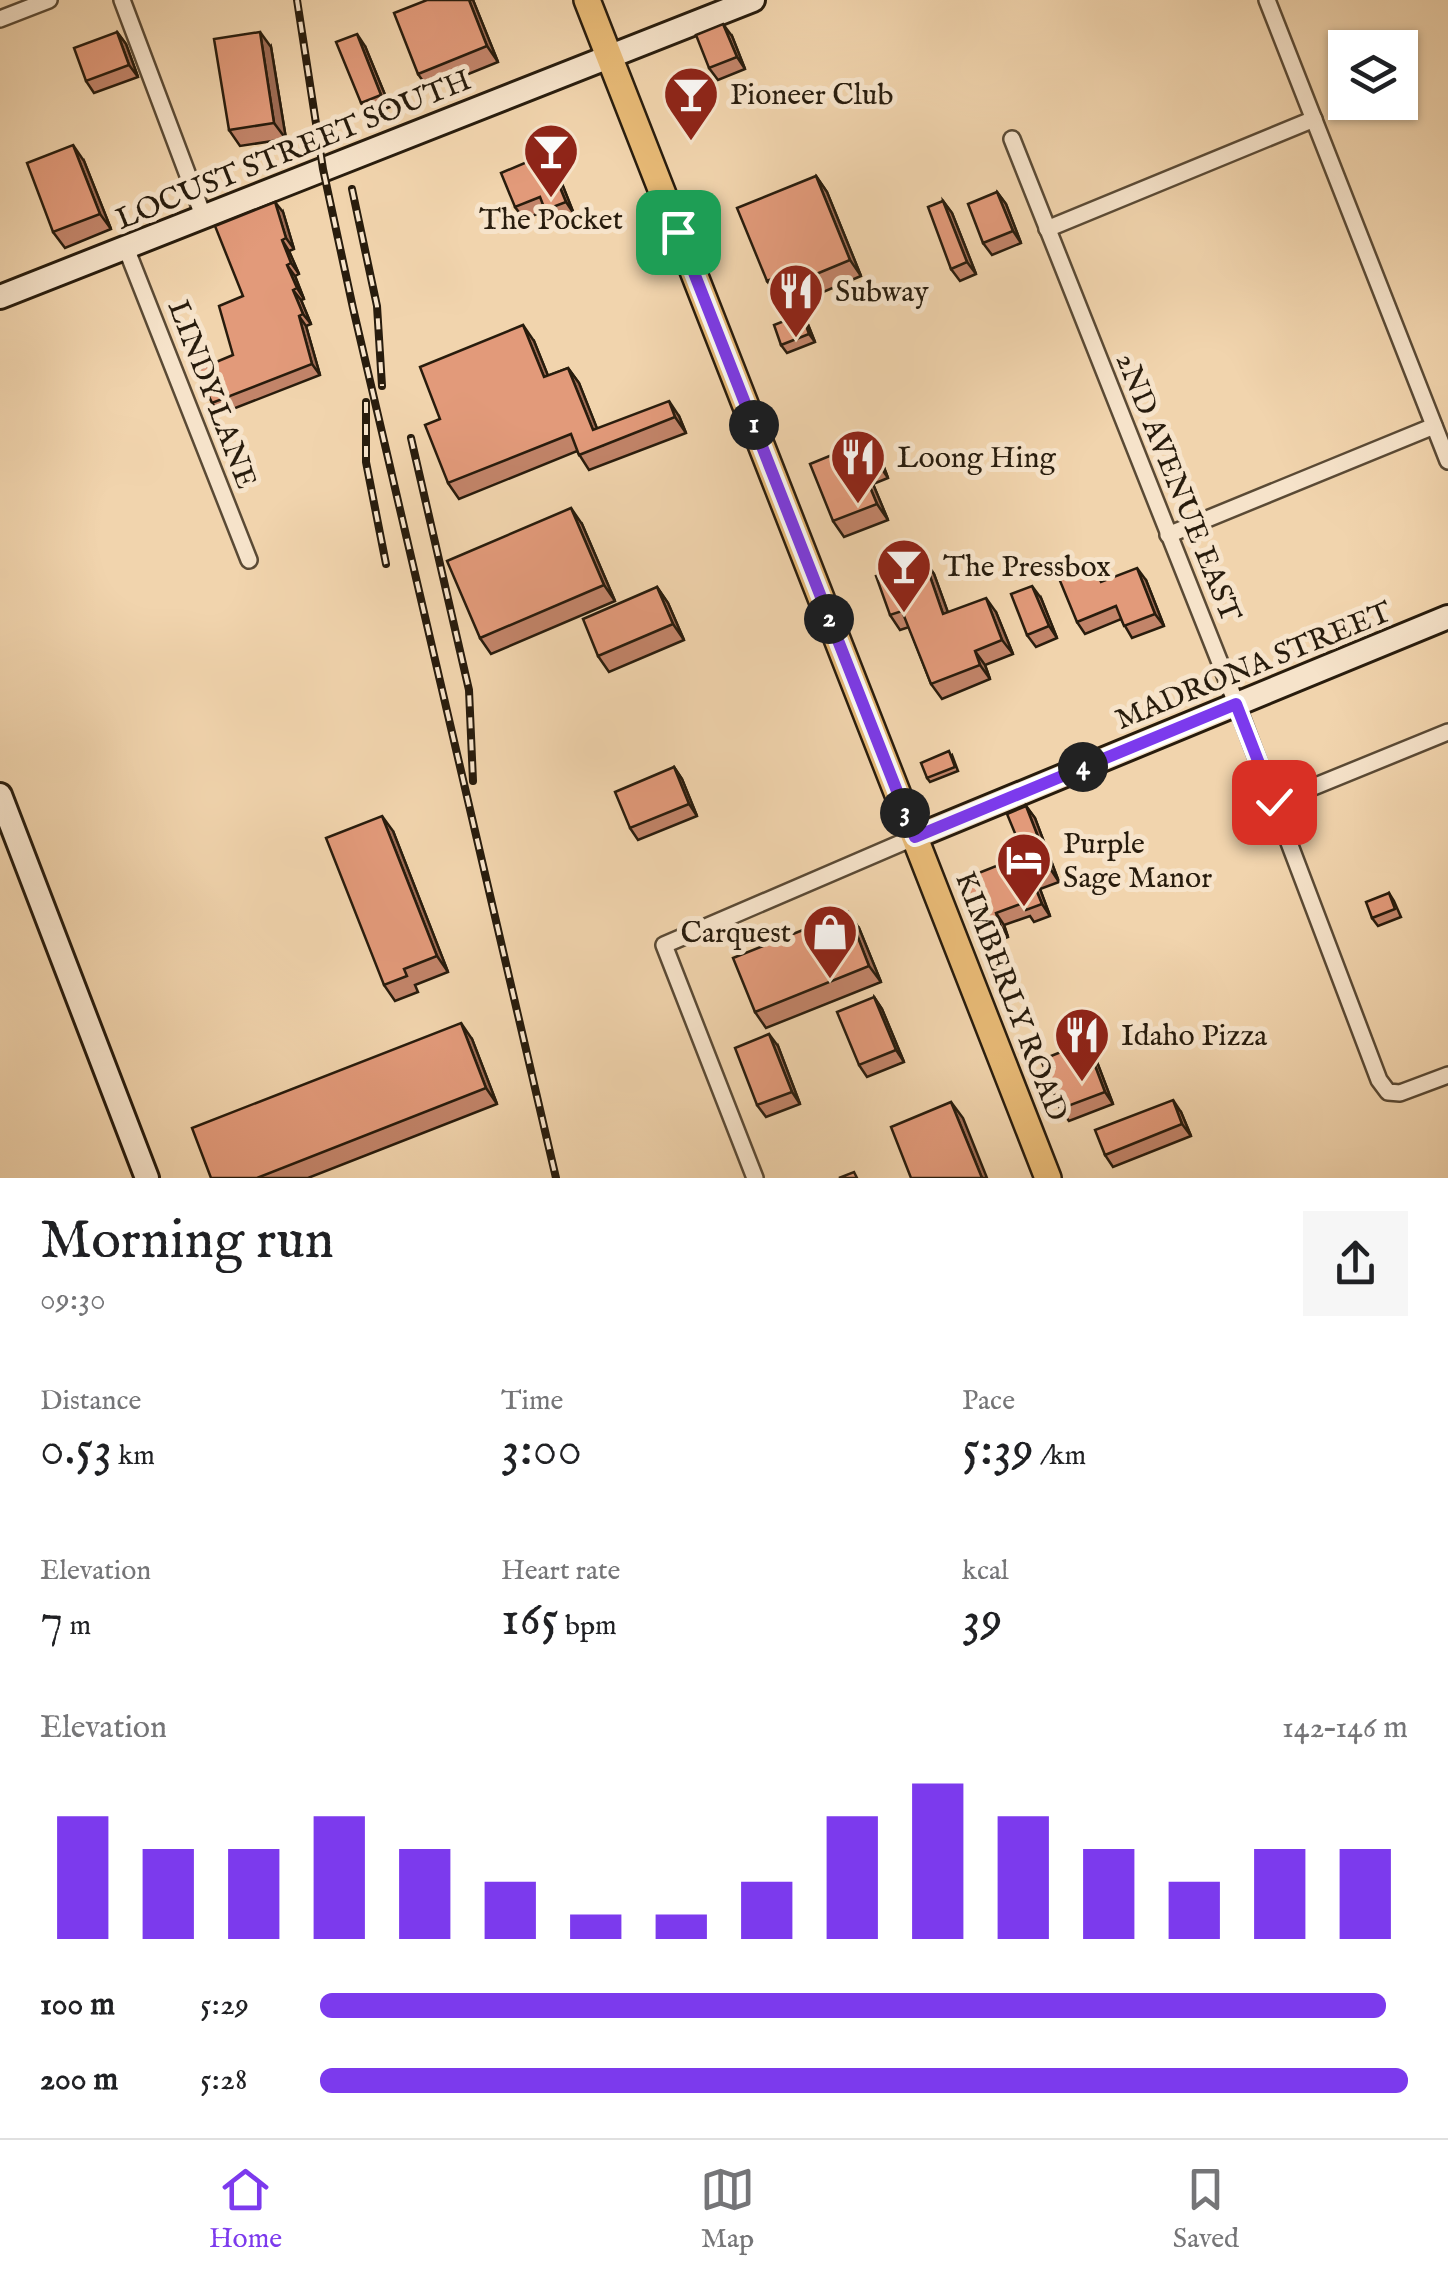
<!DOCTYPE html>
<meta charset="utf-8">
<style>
:root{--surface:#fff;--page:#f6f6f6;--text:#202124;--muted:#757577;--line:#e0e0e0;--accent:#7c3aed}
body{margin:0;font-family:"IM FELL English",serif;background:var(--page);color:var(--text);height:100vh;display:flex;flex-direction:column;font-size:38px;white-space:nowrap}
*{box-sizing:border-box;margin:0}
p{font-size:32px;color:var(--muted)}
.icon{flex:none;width:55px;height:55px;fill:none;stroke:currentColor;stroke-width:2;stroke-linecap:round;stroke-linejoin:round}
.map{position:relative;height:1178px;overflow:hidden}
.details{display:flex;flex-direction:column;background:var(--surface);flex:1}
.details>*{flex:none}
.buttons{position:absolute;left:1328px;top:30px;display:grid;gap:20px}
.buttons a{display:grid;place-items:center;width:90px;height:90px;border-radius:0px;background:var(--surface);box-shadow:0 2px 8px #0004;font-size:50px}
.pin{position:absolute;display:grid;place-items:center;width:85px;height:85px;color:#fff;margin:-42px;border-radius:20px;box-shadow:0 5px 15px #0006}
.km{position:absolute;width:50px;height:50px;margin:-25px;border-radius:50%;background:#222;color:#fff;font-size:28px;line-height:50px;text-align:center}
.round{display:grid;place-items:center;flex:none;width:105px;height:105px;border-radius:0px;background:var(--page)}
.overview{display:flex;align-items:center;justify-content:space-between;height:170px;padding:0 40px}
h1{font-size:55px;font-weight:600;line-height:75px}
.figures{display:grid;grid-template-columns:repeat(3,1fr);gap:15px;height:170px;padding:10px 40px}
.figures div{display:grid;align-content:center}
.figures b{font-size:50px;font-weight:600}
.figures small{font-size:28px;font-weight:400}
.figures p{font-size:28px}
.chart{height:280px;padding:20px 40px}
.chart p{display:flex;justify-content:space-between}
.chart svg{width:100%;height:180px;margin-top:10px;stroke:var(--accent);stroke-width:6}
ul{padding:0 40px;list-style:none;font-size:32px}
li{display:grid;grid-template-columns:160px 120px 1fr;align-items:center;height:75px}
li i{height:25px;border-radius:12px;background:var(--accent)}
.tab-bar{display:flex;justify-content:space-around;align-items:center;height:140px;border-top:2px solid var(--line);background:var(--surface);font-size:28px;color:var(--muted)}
.tab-bar a{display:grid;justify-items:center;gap:5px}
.tab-bar .active{color:var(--accent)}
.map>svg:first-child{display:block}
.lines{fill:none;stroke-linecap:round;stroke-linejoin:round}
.street-casing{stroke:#5a4a35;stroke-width:20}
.secondary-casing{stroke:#281c0d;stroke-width:28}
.primary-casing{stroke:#281c0d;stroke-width:30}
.street{stroke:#f6e3ca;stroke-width:15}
.secondary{stroke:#f6e3ca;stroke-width:22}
.primary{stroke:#e8ba76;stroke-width:25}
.rail-casing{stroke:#281c0d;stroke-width:8}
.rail{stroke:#f6e3ca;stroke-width:4;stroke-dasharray:11;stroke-linecap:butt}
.wall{fill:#c28469;stroke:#281c0d;stroke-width:2.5}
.shaded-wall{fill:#9e6c55;stroke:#281c0d;stroke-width:2.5}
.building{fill:#e29a7a;stroke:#281c0d;stroke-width:2.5}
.route-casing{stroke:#fff;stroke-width:20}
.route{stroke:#7c3aed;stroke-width:12}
.labels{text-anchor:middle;stroke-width:10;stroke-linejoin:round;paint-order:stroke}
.poi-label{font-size:30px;fill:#281c0d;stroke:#f6e3ca;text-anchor:start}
.street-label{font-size:30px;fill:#281c0d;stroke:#f6e3ca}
</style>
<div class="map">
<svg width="1448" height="1178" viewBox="0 0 1448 1178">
<rect width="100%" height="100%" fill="#f1d4ad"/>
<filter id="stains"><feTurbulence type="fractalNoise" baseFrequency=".002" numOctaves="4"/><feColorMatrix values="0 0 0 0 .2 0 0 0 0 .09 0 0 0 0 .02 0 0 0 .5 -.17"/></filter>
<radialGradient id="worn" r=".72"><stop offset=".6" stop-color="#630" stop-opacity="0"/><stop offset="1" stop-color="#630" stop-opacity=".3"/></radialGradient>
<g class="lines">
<!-- street casing -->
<g class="street-casing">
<g id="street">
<path d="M122,0L204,218"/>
<path d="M1267,0L1448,461"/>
<path d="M0,19L49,0"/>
<path d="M1012,139L1236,703L1379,1080L1388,1092L1400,1093L1448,1075"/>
<path d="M1047,229L1314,119"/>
<path d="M126,248L249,560"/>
<path d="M1168,535L1434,426"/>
<path d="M1274,803L1448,732"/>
<path d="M755,1178L664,945L915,837"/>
</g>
</g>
<!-- secondary casing -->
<g class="secondary-casing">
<g id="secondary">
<path d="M0,297L753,0"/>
<path d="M0,795L147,1178"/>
<path d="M915,837L1448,617"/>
</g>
</g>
<!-- primary casing -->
<g class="primary-casing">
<path id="primary" d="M587,0L1048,1178"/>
</g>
<!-- street -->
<use href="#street" class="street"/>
<!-- secondary -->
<use href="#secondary" class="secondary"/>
<!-- primary -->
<use href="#primary" class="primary"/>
<!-- rail casing -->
<g class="rail-casing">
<g id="rail">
<path d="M297,0L323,169L353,308L556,1178"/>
<path d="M352,189L377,306L382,386"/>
<path d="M366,402V462L386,564"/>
<path d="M411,438L469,690L473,781"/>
</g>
</g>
<!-- rail -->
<use href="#rail" class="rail"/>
</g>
<!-- wall -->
<g class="wall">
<path d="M427,0H473L498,62L429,90L418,74Z"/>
<path d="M117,32L126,44L138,77L94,93L86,81Z"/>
<path d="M732,36L745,69L718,80L709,68Z"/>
<path d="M365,46L390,107L369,115L361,103Z"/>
<path d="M271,47L286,139L240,146L229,130Z"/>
<path d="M84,161L111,229L65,248L53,232Z"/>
<path d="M555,166L574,214L554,222L545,211L524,219L515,207Z"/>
<path d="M816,176L827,192L861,276L809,298L801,287L779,297L767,281Z"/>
<path d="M997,192L1006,204L1021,243L992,255L983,243Z"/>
<path d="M943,201L952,213L976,274L960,281L951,269Z"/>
<path d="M283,212L294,249L289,251L299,274L295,276L304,299L301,300L311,324L306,326L320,375L220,414L212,403L233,355L243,296Z"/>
<path d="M807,322L815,342L787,353L781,345Z"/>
<path d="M534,341L548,376L568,368L579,383L597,429L679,416L686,433L589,470L577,451L459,499L448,483L440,419Z"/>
<path d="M871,446L882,462L888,478L873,484L888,520L844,537L833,521L857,452Z"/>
<path d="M582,524L615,601L491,654L480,638Z"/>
<path d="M924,559L934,574L948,613L996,612L1013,654L985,665L990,679L942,699L931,684L909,627L900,630L890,615Z"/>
<path d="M1092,562L1104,581L1146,580L1164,626L1132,638L1121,619L1085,634L1077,622Z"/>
<path d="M657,587L668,603L684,640L609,672L598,656Z"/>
<path d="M1041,598L1057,638L1036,647L1027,635Z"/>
<path d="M952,755L958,771L930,782L927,778Z"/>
<path d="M674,767L682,779L697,816L638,840L630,828Z"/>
<path d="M1026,806L1035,818L1059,882L1040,889L1050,916L1034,922L1030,916L1004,925L1008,937L990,944L981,932L1024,855Z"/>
<path d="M393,831L448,972L415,985L418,992L395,1001L384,985Z"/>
<path d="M1389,893L1394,901L1401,917L1378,926L1372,918Z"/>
<path d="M859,928L881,982L766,1028L755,1012Z"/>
<path d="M874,997L882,1009L904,1062L867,1077L859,1065Z"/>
<path d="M472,1039L497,1104L308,1178H211Z"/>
<path d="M1086,1042L1094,1054L1113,1104L1069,1121L1060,1109Z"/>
<path d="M778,1046L800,1104L766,1117L757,1105Z"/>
<path d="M1181,1112L1191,1136L1113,1167L1105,1155Z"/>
</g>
<!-- shaded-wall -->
<g class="shaded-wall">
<path d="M469,0H473L498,62L487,46Z"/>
<path d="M723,24L732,36L745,69L737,57Z"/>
<path d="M117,32L126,44L138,77L129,65Z"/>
<path d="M260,32L271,47L286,139L274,123Z"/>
<path d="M357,34L365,46L390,107L381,95Z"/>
<path d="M73,145L84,161L111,229L100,214Z"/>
<path d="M546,154L555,166L574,214L566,202Z"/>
<path d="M816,176L827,192L861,276L850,260Z"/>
<path d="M997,192L1006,204L1021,243L1013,231Z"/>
<path d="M943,201L952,213L976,274L967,262Z"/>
<path d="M275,202L283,212L294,249L286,238Z"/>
<path d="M282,240L289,251L299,274L291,263Z"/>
<path d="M287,265L295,276L304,299L297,288Z"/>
<path d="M293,290L301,300L311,324L303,314Z"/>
<path d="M802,314L807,322L815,342L809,334Z"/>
<path d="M299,316L306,326L320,375L312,364Z"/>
<path d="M523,325L534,341L555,393L544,377Z"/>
<path d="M568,368L579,383L604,446L593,430Z"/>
<path d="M669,401L679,416L686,433L675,417Z"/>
<path d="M871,446L882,462L888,478L877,462Z"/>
<path d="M862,468L873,484L888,520L877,504Z"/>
<path d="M571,508L582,524L615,601L604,585Z"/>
<path d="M924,559L934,574L954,629L943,614Z"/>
<path d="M1092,562L1100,574L1109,594L1101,582Z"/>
<path d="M1137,568L1146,580L1164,626L1155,614Z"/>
<path d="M1032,586L1041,598L1057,638L1049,626Z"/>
<path d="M657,587L668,603L684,640L673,624Z"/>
<path d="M986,598L996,612L1013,654L1002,640Z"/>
<path d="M975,651L985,665L990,679L980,665Z"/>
<path d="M674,767L682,779L697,816L689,804Z"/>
<path d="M1026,806L1035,818L1059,882L1051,870Z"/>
<path d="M382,816L393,831L448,972L437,956Z"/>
<path d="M1031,877L1040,889L1050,916L1042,904Z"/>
<path d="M848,912L859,928L881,982L869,966Z"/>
<path d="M996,913L1004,925L1008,937L1000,925Z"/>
<path d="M874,997L882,1009L904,1062L896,1050Z"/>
<path d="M461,1023L472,1039L497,1104L486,1088Z"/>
<path d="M769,1034L778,1046L800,1104L792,1092Z"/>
<path d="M1086,1042L1094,1054L1113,1104L1105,1092Z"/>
<path d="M1173,1100L1181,1112L1191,1136L1182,1124Z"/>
<path d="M951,1102L963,1118L987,1178H982Z"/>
</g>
<!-- building -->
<g class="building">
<path d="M427,0H469L487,46L418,74L394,13Z"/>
<path d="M723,24L737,57L709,68L696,35Z"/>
<path d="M117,32L129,65L86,81L74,48Z"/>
<path d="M260,32L274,123L229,130L214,39Z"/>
<path d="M357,34L381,95L361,103L336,42Z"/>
<path d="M73,145L100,214L53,232L27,163Z"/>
<path d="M546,154L566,202L545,210L540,197L515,207L501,173Z"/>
<path d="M816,176L850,260L797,282L793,270L767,281L737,208Z"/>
<path d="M997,192L1013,231L983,243L968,204Z"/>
<path d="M943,201L967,262L951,269L928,207Z"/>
<path d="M275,202L286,238L282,240L291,263L287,265L297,288L293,290L303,314L299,316L312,364L212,403L197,370L233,355L219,306L243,296L215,226Z"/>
<path d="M802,314L809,334L781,345L774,325Z"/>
<path d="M523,325L544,377L568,368L593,430L669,401L675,417L579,455L571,434L448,483L425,425L440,419L420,367Z"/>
<path d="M854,446L856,452L871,446L877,462L862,468L877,504L833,521L810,464Z"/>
<path d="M571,508L604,585L480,638L447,561Z"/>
<path d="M924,559L943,614L986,598L1002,640L975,651L980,665L931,684L902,611L890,615L876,576Z"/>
<path d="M1092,562L1101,582L1137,568L1155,614L1124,626L1116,606L1077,622L1058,576Z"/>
<path d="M1032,586L1049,626L1027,635L1011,594Z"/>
<path d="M657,587L673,624L598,656L583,619Z"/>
<path d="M949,751L955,767L927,778L921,763Z"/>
<path d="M674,767L689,804L630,828L615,792Z"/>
<path d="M1026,806L1051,870L1031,877L1042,904L1026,910L1023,903L996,913L1000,925L981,932L961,880L1024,855L1007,814Z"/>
<path d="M382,816L437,956L404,969L407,976L384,985L326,838Z"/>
<path d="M1389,893L1395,909L1372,918L1366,902Z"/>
<path d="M848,912L869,966L755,1012L733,958Z"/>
<path d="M874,997L896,1050L859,1065L837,1012Z"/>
<path d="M461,1023L486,1088L257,1178H211L192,1128Z"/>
<path d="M769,1034L792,1092L757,1105L735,1048Z"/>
<path d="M1086,1042L1105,1092L1060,1109L1041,1060Z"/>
<path d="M1173,1100L1182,1124L1105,1155L1095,1130Z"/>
<path d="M951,1102L982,1178H911L891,1127Z"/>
<path d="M854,1172L857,1178H839Z"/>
</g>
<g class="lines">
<!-- route casing -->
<g class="route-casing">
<path id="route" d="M678,232L915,837L1236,704L1274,802"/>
</g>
<!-- route -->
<use href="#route" class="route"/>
</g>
<!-- icons -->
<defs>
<g id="bar-pin" transform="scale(2.875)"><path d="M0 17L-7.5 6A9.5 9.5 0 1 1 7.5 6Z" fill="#8f2418" stroke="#f6e3ca"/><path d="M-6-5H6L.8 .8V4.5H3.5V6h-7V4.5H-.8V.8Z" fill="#fff"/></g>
<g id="restaurant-pin" transform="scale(2.875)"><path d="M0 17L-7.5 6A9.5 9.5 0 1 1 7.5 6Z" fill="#8f2418" stroke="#f6e3ca"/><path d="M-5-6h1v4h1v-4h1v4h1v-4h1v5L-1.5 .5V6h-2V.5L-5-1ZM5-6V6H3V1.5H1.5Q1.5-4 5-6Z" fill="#fff"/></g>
<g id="hotel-pin" transform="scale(2.875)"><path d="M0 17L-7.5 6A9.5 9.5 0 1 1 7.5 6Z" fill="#8f2418" stroke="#f6e3ca"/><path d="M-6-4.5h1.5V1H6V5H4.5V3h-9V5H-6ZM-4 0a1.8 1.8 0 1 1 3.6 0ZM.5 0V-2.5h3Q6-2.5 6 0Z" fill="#fff"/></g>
<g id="shop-pin" transform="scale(2.875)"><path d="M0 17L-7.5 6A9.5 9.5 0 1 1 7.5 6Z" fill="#8f2418" stroke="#f6e3ca"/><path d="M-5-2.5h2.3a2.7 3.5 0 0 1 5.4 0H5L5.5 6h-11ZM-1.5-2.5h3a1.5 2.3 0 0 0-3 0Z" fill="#fff"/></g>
</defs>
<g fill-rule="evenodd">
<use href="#bar-pin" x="691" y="94"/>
<use href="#bar-pin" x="551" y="151"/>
<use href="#restaurant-pin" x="796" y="291"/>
<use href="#restaurant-pin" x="858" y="457"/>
<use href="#bar-pin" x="904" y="566"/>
<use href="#hotel-pin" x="1024" y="860"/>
<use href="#shop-pin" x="830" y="932"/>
<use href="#restaurant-pin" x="1082" y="1035"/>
</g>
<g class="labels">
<!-- poi labels -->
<g class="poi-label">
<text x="730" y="104">Pioneer Club</text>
<text x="551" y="229" text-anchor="middle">The Pocket</text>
<text x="835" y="301">Subway</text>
<text x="897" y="467">Loong Hing</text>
<text x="943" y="576">The Pressbox</text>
<text x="1063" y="853">Purple<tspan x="1063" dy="34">Sage Manor</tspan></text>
<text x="791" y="942" text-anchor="end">Carquest</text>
<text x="1121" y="1045">Idaho Pizza</text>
</g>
<!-- street labels -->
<g class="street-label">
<text transform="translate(293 149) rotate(-22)" y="10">LOCUST STREET SOUTH</text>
<text transform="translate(213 394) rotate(69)" y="10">LINDY LANE</text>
<text transform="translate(1179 487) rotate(68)" y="10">2ND AVENUE EAST</text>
<text transform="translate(1253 665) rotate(-22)" y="10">MADRONA STREET</text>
<text transform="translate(1012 996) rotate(69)" y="10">KIMBERLY ROAD</text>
</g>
</g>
<rect width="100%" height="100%" filter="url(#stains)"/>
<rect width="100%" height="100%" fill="url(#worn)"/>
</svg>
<div class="buttons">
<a><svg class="icon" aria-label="layers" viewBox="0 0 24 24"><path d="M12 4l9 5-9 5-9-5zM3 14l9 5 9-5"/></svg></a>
</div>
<div class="pin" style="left:678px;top:232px;background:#1e9e55"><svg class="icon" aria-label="arrive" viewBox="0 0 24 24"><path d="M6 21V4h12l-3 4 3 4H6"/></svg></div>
<div class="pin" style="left:1274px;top:802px;background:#d93025"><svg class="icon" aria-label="check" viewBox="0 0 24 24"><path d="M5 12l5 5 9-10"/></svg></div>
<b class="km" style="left:754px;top:425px">1</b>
<b class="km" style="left:829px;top:619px">2</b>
<b class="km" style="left:905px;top:813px">3</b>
<b class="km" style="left:1083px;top:767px">4</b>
</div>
<section class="details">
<div class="overview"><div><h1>Morning run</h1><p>09:30</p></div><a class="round"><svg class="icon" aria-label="share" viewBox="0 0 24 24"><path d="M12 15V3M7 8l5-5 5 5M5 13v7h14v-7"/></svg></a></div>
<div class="figures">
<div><p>Distance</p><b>0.53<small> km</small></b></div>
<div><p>Time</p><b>3:00</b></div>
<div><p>Pace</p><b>5:39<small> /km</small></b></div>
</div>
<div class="figures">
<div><p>Elevation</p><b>7<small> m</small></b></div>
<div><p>Heart rate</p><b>165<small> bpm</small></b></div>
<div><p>kcal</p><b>39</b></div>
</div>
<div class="chart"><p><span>Elevation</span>142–146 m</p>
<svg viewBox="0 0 160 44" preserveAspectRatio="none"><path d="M5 44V14M15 44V22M25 44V22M35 44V14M45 44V22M55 44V30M65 44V38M75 44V38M85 44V30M95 44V14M105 44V6M115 44V14M125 44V22M135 44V30M145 44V22M155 44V22"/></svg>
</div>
<ul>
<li><b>100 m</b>5:29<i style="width:98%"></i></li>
<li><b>200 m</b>5:28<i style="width:100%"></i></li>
</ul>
</section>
<nav class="tab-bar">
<a class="active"><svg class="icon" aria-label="home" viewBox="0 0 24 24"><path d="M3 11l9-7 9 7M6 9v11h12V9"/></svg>Home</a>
<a><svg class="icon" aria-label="map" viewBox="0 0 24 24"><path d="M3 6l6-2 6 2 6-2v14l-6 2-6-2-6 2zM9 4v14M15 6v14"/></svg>Map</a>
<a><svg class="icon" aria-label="saved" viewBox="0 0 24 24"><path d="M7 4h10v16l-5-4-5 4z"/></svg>Saved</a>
</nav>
